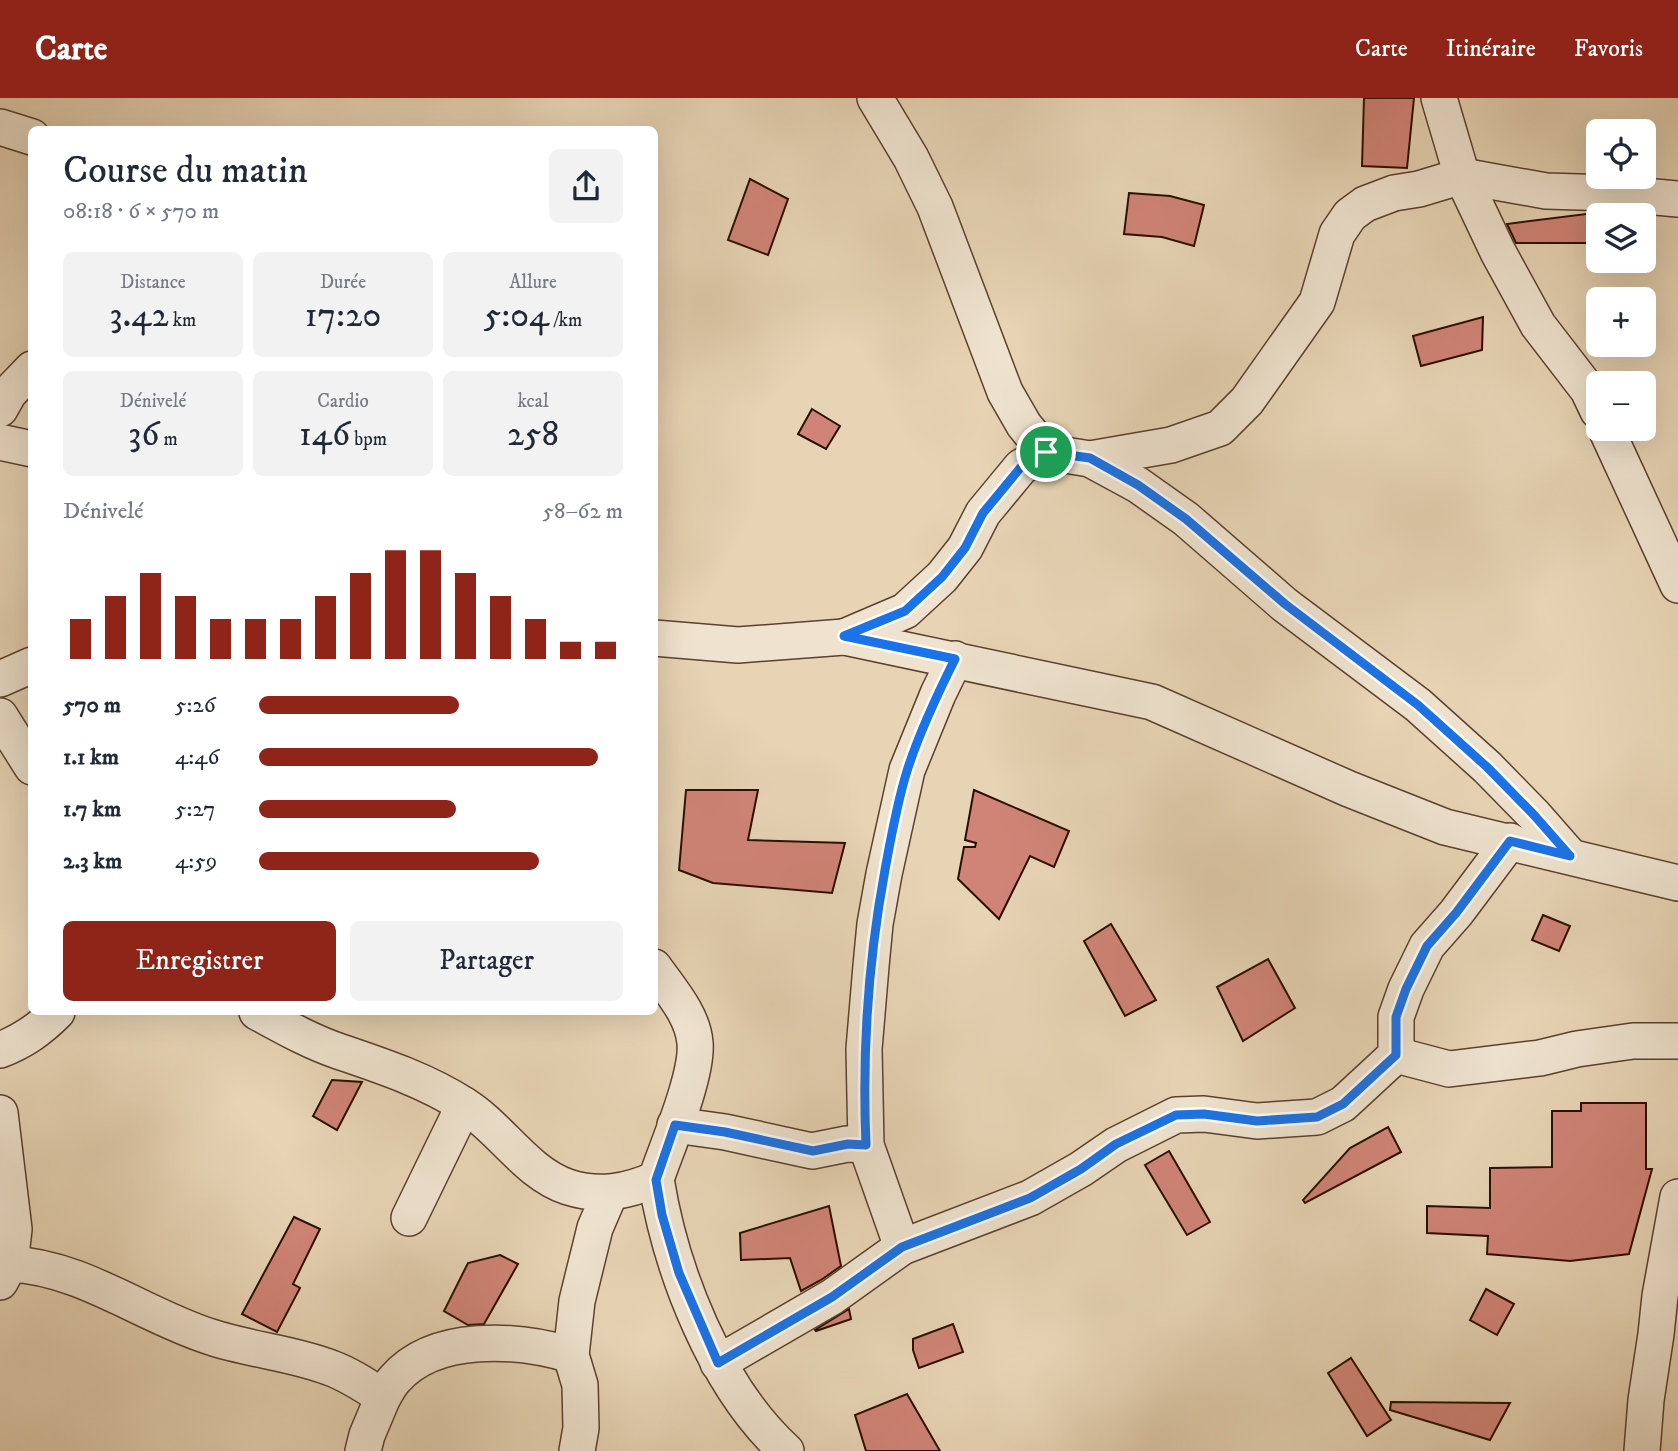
<!DOCTYPE html>
<html lang="fr">
<meta charset="utf-8">
<style>
:root{--surface:#fff;--page:#f2f2f3;--text:#1f2937;--muted:#747a83;--accent:#8f2418}
body{margin:0;font-family:"IM FELL DW Pica",serif;background:var(--page);color:var(--text);height:100vh;display:flex;flex-direction:column;font-size:26px;white-space:nowrap}
*{box-sizing:border-box;margin:0}
p{font-size:23px;color:var(--muted)}
.icon{flex:none;width:38px;height:38px;fill:none;stroke:currentColor;stroke-width:2;stroke-linecap:round;stroke-linejoin:round}
.map{position:relative;flex:1;overflow:hidden}
.details{position:absolute;left:28px;top:28px;width:630px;height:889px;display:flex;flex-direction:column;background:var(--surface);border-radius:10px;box-shadow:0 7px 28px #0002}
.details>*{flex:none}
.buttons{position:absolute;left:1586px;top:21px;display:grid;gap:14px}
.buttons a{display:grid;place-items:center;width:70px;height:70px;border-radius:10px;background:var(--surface);box-shadow:0 7px 28px #0002;font-size:35px}
.pin{position:absolute;display:grid;place-items:center;width:60px;height:60px;color:#fff;margin:-30px;border:4px solid #fff;border-radius:50%;box-shadow:0 2px 7px #0007}
.round{display:grid;place-items:center;flex:none;width:74px;height:74px;border-radius:10px;background:var(--page)}
.overview{display:flex;align-items:center;justify-content:space-between;height:119px;padding:0 35px}
h1{font-size:38px;font-weight:600;line-height:52px}
.stats{display:grid;grid-template-columns:repeat(3,1fr);gap:10px;height:119px;padding:7px 35px}
.stats div{display:grid;align-content:center;border-radius:10px;background:var(--page);text-align:center}
.stats b{font-size:35px;font-weight:600}
.stats small{font-size:19px;font-weight:400}
.stats p{font-size:19px}
.chart{height:196px;padding:14px 35px}
.chart p{display:flex;justify-content:space-between}
.chart svg{width:100%;height:126px;margin-top:7px;stroke:var(--accent);stroke-width:6}
.action{display:flex;gap:14px;margin-top:auto;padding:14px 35px}
.action a{flex:1;height:80px;border-radius:10px;background:var(--accent);color:#fff;font-size:28px;font-weight:600;line-height:80px;text-align:center}
.action a+a{background:var(--page);color:var(--text)}
ul{padding:0 35px;list-style:none;font-size:23px}
li{display:grid;grid-template-columns:112px 84px 1fr;align-items:center;height:52px}
li i{height:18px;border-radius:9px;background:var(--accent)}
header{display:flex;align-items:center;gap:42px;box-sizing:border-box;height:98px;padding:0 35px;background:var(--accent);color:#fff}
header strong{font-size:33px}
nav{display:flex;gap:38px;margin-inline-start:auto;font-size:24px}
.map>svg:first-child{display:block}
.building{fill:#d08477;stroke:#2c0e00;stroke-width:2}
.lines{fill:none;stroke-linecap:round;stroke-linejoin:round}
.minor-casing{stroke:#5b402d;stroke-width:38}
.minor{stroke:#efe3cf;stroke-width:35}
.route-casing{stroke:#fff;stroke-width:14}
.route{stroke:#1a73e8;stroke-width:9}
</style>
<header>
<strong>Carte</strong>
<nav><a>Carte</a><a>Itinéraire</a><a>Favoris</a></nav>
</header>
<div class="map">
<svg width="1678" height="1353" viewBox="0 0 1678 1353">
<rect width="100%" height="100%" fill="#e7d4b5"/>
<filter id="stains"><feTurbulence type="fractalNoise" baseFrequency=".00286" numOctaves="4"/><feColorMatrix values="0 0 0 0 .2 0 0 0 0 .09 0 0 0 0 .02 0 0 0 .5 -.17"/></filter>
<radialGradient id="worn" r=".72"><stop offset=".6" stop-color="#630" stop-opacity="0"/><stop offset="1" stop-color="#630" stop-opacity=".3"/></radialGradient>
<!-- building -->
<g class="building">
<path d="M1364,0H1414L1407,70L1362,68Z"/>
<path d="M750,81L788,101L768,157L728,142Z"/>
<path d="M1129,95L1170,98L1204,107L1194,148L1162,139L1124,136Z"/>
<path d="M1594,115L1598,145H1516L1507,126Z"/>
<path d="M1483,219L1482,252L1421,268L1413,238Z"/>
<path d="M812,311L840,328L826,351L798,336Z"/>
<path d="M686,692H758L748,742L845,745L832,795L713,785L679,772Z"/>
<path d="M974,692L1069,733L1054,769L1030,758L999,821L958,781L964,749H975L976,745L965,742Z"/>
<path d="M1543,817L1570,828L1559,853L1532,842Z"/>
<path d="M1111,826L1156,902L1125,918L1084,843Z"/>
<path d="M1268,861L1295,910L1243,943L1217,889Z"/>
<path d="M332,982L362,984L337,1032L313,1018Z"/>
<path d="M1581,1005H1646V1071H1652L1629,1156L1570,1163L1487,1156L1488,1138L1427,1135V1108L1490,1110V1070L1552,1069V1013H1581Z"/>
<path d="M1388,1029L1401,1054L1305,1105L1303,1102L1350,1050Z"/>
<path d="M1169,1053L1210,1124L1187,1137L1145,1067Z"/>
<path d="M829,1108L841,1168L821,1182L801,1193L790,1160L741,1162L740,1135Z"/>
<path d="M294,1119L320,1131L293,1186L300,1190L277,1234L242,1216Z"/>
<path d="M500,1157L518,1166L484,1226L468,1227L444,1213L468,1165Z"/>
<path d="M1486,1191L1514,1206L1497,1237L1470,1222Z"/>
<path d="M849,1211L851,1221L816,1233L815,1232Z"/>
<path d="M953,1226L963,1254L919,1270L913,1252V1241Z"/>
<path d="M1351,1260L1391,1322L1367,1338L1328,1275Z"/>
<path d="M907,1296L940,1353H866L855,1317Z"/>
<path d="M1391,1304L1510,1305L1490,1342L1390,1312Z"/>
</g>
<g class="lines">
<!-- minor casing -->
<g class="minor-casing">
<g id="minor">
<path d="M875,0L911,60L935,109L1005,294L1024,327L1046,354"/>
<path d="M1439,0L1462,78L1498,154L1538,227L1588,292L1598,313"/>
<path d="M0,29L32,39"/>
<path d="M0,311L9,295L32,271"/>
<path d="M1606,331L1678,487"/>
<path d="M0,344L32,351"/>
<path d="M1090,361L1171,347L1220,330L1247,303L1317,204L1337,136L1350,117L1365,106L1394,95L1419,91L1462,78L1546,93L1612,95L1678,101"/>
<path d="M844,539L905,513L942,479L965,450L983,415L1021,369L1046,354L1090,361L1138,387L1186,421L1285,507L1418,607L1487,669L1534,717L1570,758"/>
<path d="M654,540L738,547L844,539L1152,604L1349,691L1445,729L1678,785"/>
<path d="M0,581L32,567"/>
<path d="M0,618L32,669"/>
<path d="M257,914C283,928 309,943 338,953C382,968 425,982 464,1007C501,1030 526,1075 568,1089C599,1099 627,1094 656,1081C667,1049 698,977 695,945C693,917 670,892 654,869"/>
<path d="M0,952C23,943 39,932 57,914"/>
<path d="M1396,957L1449,971L1540,960L1577,951L1633,943H1678"/>
<path d="M0,1015L14,1131L10,1166L0,1184"/>
<path d="M675,1027L725,1034L812,1053L847,1046L866,1047"/>
<path d="M656,1081C671,1174 716,1289 786,1353"/>
<path d="M409,1120L464,1007"/>
<path d="M902,1149L866,1047L864,951L871,868L875,826L884,776L907,672L938,596L955,561"/>
<path d="M10,1166C82,1169 144,1218 211,1239C250,1252 293,1255 331,1270C350,1277 366,1288 383,1299C387,1293 390,1286 395,1281C435,1235 518,1241 571,1257"/>
<path d="M718,1265L832,1199L902,1149L1030,1100L1081,1071L1116,1047L1176,1017L1204,1016L1257,1023L1317,1019L1343,1006L1396,957V919L1406,891L1427,848L1456,815L1510,743"/>
<path d="M363,1353L367,1337L383,1299"/>
<path d="M577,1353L581,1330L580,1287L571,1257L577,1203L595,1130L610,1095"/>
<path d="M1642,1353L1646,1302L1656,1236L1660,1198L1678,1099"/>
</g>
</g>
<!-- minor -->
<use href="#minor" class="minor"/>
</g>
<g class="lines">
<!-- route casing -->
<g class="route-casing">
<path id="route" d="M1046,354L1090,360L1138,387L1186,421L1285,506L1418,607L1487,669L1534,717L1570,758L1510,743L1456,815L1427,848L1406,891L1396,919V957L1343,1006L1317,1019L1257,1023L1204,1016L1176,1017L1116,1046L1081,1071L1030,1100L902,1149L832,1199L718,1265L679,1175L662,1117L656,1082L675,1027L725,1034L813,1053L848,1046L866,1047C862,954 868,863 885,772C891,739 897,705 907,673C919,635 937,597 955,561L844,538L905,513L942,479L965,450L983,415L1021,369Z"/>
</g>
<!-- route -->
<use href="#route" class="route"/>
</g>
<rect width="100%" height="100%" filter="url(#stains)"/>
<rect width="100%" height="100%" fill="url(#worn)"/>
</svg>
<div class="buttons">
<a><svg class="icon" aria-label="locate" viewBox="0 0 24 24"><circle cx="12" cy="12" r="6"/><path d="M12 2v4M12 18v4M2 12h4M18 12h4"/></svg></a>
<a><svg class="icon" aria-label="layers" viewBox="0 0 24 24"><path d="M12 4l9 5-9 5-9-5zM3 14l9 5 9-5"/></svg></a>
<a>+</a>
<a>−</a>
</div>
<div class="pin" style="left:1046px;top:354px;background:#1e9e55"><svg class="icon" aria-label="arrive" viewBox="0 0 24 24"><path d="M6 21V4h12l-3 4 3 4H6"/></svg></div>
<section class="details">
<div class="overview"><div><h1>Course du matin</h1><p>08:18 · 6 × 570 m</p></div><a class="round"><svg class="icon" aria-label="share" viewBox="0 0 24 24"><path d="M12 15V3M7 8l5-5 5 5M5 13v7h14v-7"/></svg></a></div>
<div class="stats">
<div><p>Distance</p><b>3.42<small> km</small></b></div>
<div><p>Durée</p><b>17:20</b></div>
<div><p>Allure</p><b>5:04<small> /km</small></b></div>
</div>
<div class="stats">
<div><p>Dénivelé</p><b>36<small> m</small></b></div>
<div><p>Cardio</p><b>146<small> bpm</small></b></div>
<div><p>kcal</p><b>258</b></div>
</div>
<div class="chart"><p><span>Dénivelé</span>58–62 m</p>
<svg viewBox="0 0 160 44" preserveAspectRatio="none"><path d="M5 44V30M15 44V22M25 44V14M35 44V22M45 44V30M55 44V30M65 44V30M75 44V22M85 44V14M95 44V6M105 44V6M115 44V14M125 44V22M135 44V30M145 44V38M155 44V38"/></svg>
</div>
<ul>
<li><b>570 m</b>5:26<i style="width:55%"></i></li>
<li><b>1.1 km</b>4:46<i style="width:93%"></i></li>
<li><b>1.7 km</b>5:27<i style="width:54%"></i></li>
<li><b>2.3 km</b>4:59<i style="width:77%"></i></li>
</ul>
<div class="action"><a>Enregistrer</a><a>Partager</a></div>
</section>
</div>
